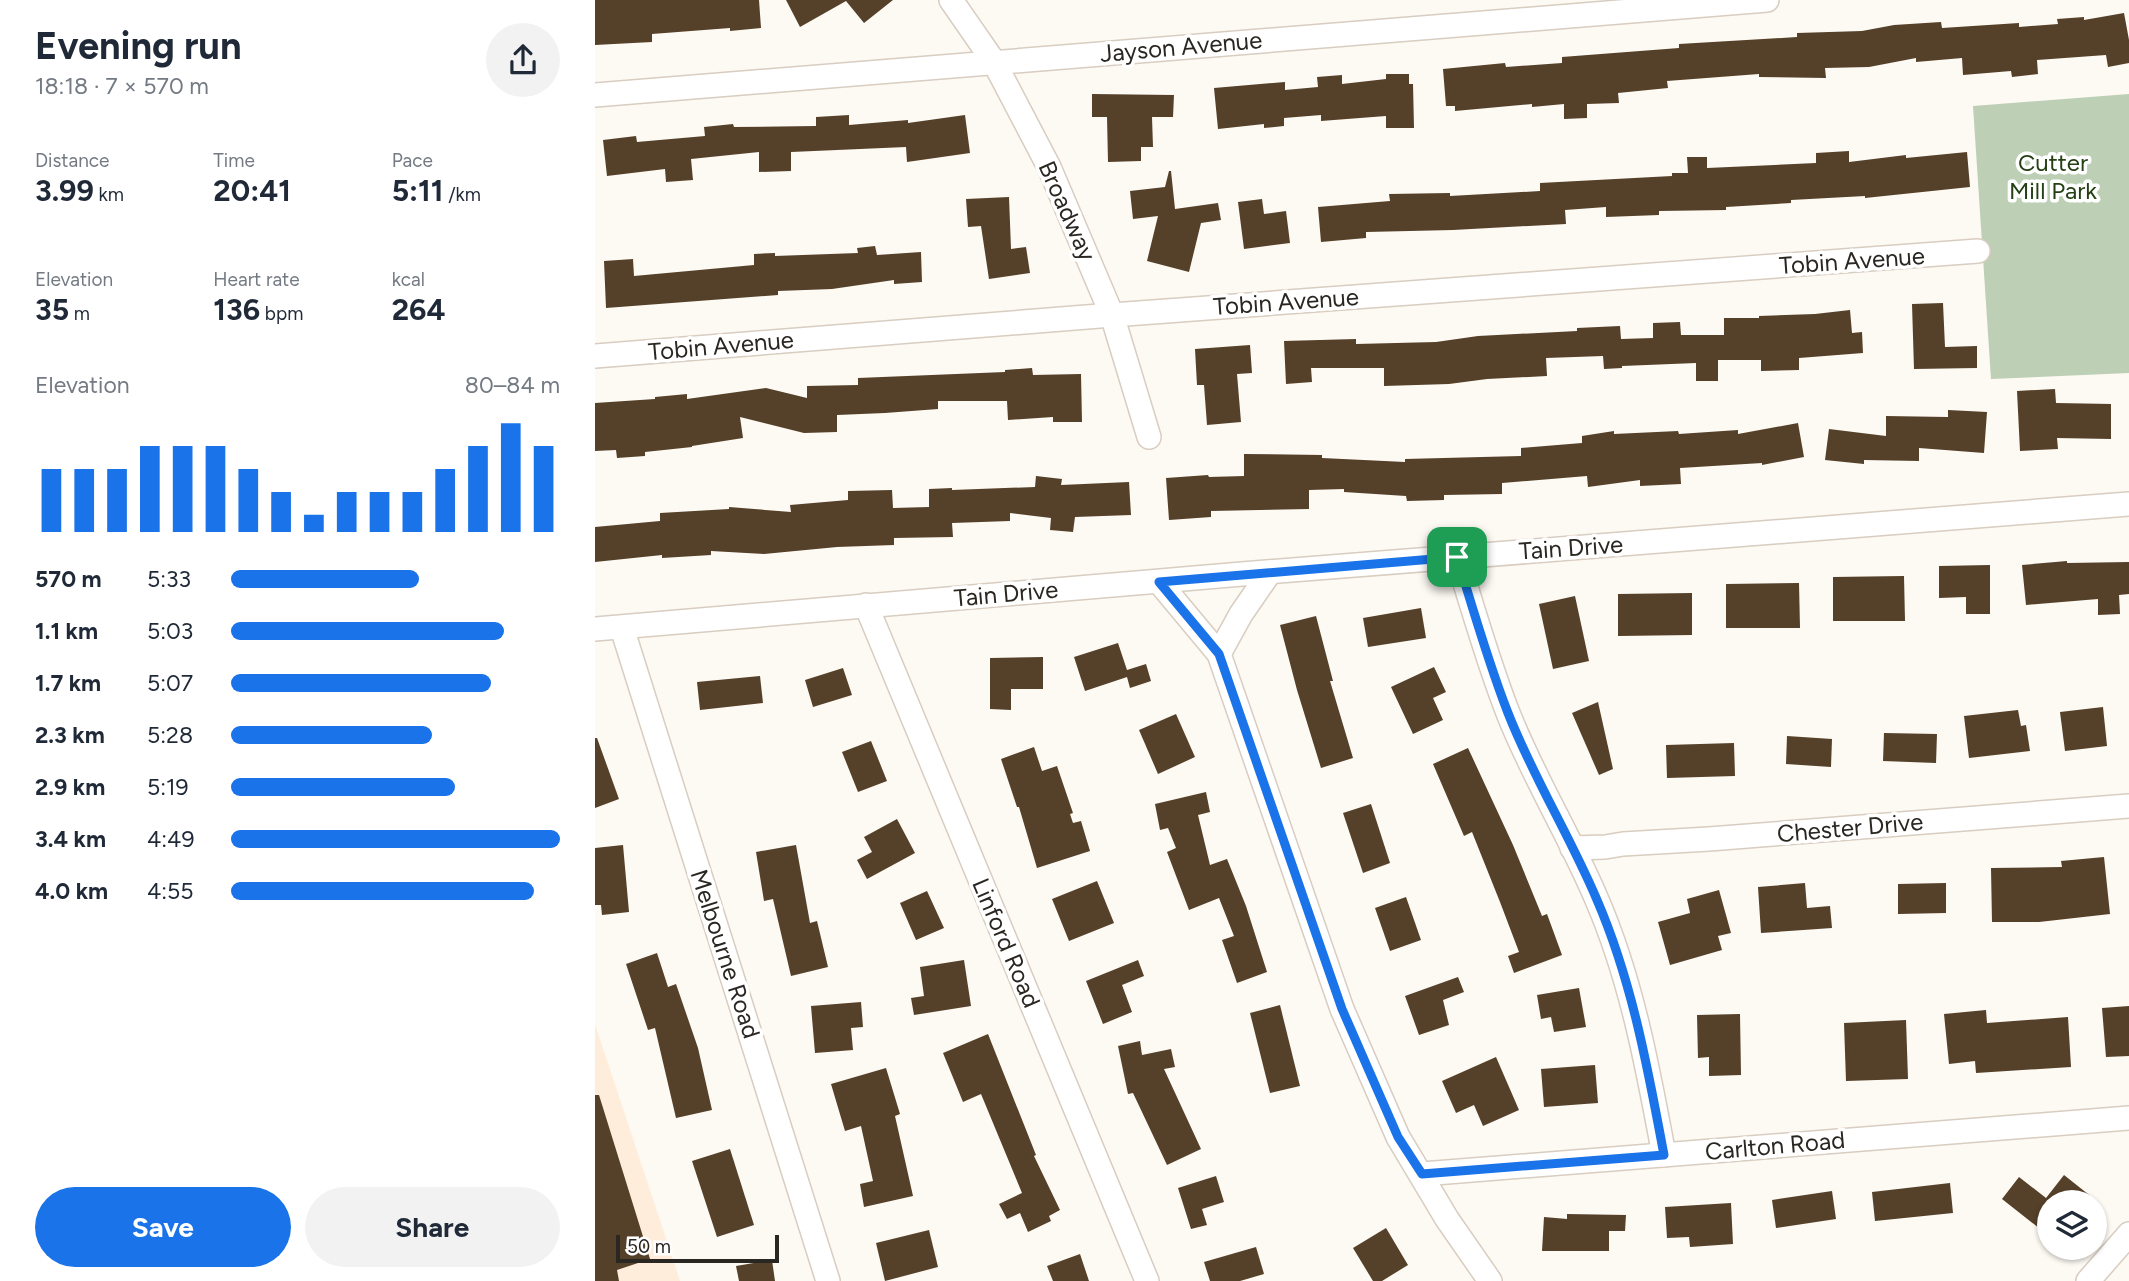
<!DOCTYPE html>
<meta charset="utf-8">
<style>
:root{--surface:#fff;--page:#f2f2f3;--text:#1f2937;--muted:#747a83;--accent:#1a73e8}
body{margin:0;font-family:Figtree,sans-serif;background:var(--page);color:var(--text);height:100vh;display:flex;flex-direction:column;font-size:26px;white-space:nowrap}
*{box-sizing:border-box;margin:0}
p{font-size:23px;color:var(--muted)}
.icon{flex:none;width:38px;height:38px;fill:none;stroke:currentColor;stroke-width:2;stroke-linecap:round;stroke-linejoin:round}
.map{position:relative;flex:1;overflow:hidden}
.sheet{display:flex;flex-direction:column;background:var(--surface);width:595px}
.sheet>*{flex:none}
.controls{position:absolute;left:1442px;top:1190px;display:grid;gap:14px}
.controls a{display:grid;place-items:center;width:70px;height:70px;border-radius:50%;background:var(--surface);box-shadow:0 2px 5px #0004;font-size:35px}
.scale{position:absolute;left:21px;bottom:18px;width:163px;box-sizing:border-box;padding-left:7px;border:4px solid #2a2621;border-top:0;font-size:19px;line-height:24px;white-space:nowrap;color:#2a2621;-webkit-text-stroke:5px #fff;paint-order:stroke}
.pin{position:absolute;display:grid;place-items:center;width:60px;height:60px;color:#fff;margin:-30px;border-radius:14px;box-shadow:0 4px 10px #0006}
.round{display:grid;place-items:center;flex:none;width:74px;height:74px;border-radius:37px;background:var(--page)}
.headline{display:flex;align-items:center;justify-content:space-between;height:119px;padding:0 35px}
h1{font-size:38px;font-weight:700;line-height:52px}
.figures{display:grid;grid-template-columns:repeat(3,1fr);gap:10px;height:119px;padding:7px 35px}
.figures div{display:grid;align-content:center}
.figures b{font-size:30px;font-weight:700}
.figures small{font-size:19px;font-weight:400}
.figures p{font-size:19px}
.chart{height:196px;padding:14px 35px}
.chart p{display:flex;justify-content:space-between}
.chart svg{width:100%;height:126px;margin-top:7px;stroke:var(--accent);stroke-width:6}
.primary-button{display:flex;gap:14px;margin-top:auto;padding:14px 35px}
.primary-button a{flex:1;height:80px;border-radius:42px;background:var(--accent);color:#fff;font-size:28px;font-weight:700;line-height:80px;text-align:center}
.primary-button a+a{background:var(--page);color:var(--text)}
ul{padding:0 35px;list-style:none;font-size:23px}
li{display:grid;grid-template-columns:112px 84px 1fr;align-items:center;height:52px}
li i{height:18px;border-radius:9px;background:var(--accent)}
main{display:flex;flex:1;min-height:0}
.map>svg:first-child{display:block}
.built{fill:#feedda}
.green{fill:#bdcfb5}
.building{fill:#554029}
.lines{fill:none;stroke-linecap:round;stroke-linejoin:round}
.street-casing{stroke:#d8cdc0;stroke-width:26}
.street{stroke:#fff;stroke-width:23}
.route-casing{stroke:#fff;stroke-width:14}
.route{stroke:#1a73e8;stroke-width:9}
.labels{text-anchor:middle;stroke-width:7;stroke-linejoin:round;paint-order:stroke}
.street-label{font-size:24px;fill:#2a2621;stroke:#fff}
.park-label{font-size:24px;fill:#254014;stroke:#fff}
</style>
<main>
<section class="sheet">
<div class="headline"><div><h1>Evening run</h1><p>18:18 · 7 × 570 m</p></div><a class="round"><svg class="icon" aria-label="share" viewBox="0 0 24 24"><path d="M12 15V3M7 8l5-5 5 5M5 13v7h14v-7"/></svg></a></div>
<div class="figures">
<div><p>Distance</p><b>3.99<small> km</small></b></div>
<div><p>Time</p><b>20:41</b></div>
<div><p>Pace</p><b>5:11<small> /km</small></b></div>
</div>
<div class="figures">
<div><p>Elevation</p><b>35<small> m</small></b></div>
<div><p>Heart rate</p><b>136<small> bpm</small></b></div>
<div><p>kcal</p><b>264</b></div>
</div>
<div class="chart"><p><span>Elevation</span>80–84 m</p>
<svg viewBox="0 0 160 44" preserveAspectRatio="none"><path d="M5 44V22M15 44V22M25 44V22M35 44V14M45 44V14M55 44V14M65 44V22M75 44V30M85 44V38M95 44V30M105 44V30M115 44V30M125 44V22M135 44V14M145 44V6M155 44V14"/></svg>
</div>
<ul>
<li><b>570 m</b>5:33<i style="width:57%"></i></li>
<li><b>1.1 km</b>5:03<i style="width:83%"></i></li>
<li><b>1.7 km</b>5:07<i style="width:79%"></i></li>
<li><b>2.3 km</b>5:28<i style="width:61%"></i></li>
<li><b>2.9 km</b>5:19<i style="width:68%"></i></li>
<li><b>3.4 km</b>4:49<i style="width:100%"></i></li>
<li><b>4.0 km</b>4:55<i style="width:92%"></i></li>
</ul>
<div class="primary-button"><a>Save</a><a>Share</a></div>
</section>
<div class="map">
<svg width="1534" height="1281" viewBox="0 0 1534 1281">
<rect width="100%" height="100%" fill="#fdf9f3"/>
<!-- built -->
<path class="built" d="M0,1024L85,1281H0Z"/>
<!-- green -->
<path class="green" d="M1534,94V373L1396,379L1378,106Z"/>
<!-- building -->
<g class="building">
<path d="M0,0H164L166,28L135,31V28L57,34V42L0,45Z"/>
<path d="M191,0H298L269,23L251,1L205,27Z"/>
<path d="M1529,13L1534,40V63L1513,67L1511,55L1442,60L1443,74L1417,77L1416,71L1368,75L1367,58L1321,62V58L1274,67L1230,68L1231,78L1164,77V74L1072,81L1073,88L1023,93L1024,103L992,104V118L969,119V104L937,107V104L860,111V106H851L848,69L910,63L911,67L967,63V57L1084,48V44L1202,37V33L1267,31L1299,25L1346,22L1347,28L1424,23V27L1463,24L1462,19L1489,17V20Z"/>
<path d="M791,74H814V84H818L819,128H791V116L726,121V115L689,118V126L669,128V124L623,129L619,88L690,82V90L723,87L722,77L747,75V84L791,79Z"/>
<path d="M497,94L579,95L578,117H557L558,147H546V161L513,162L512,117H497Z"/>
<path d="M254,115V125L313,120V123L370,115L375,153L312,162L311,147L196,152V171L164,172V152L96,159L98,180L71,182L70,169L12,176L8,140L41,136L42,142L110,136L109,127L138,124L139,127L221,126V117Z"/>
<path d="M1254,151V162L1311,155V158L1372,152L1375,187L1270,198V196L1196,200V203L1131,207V210L1064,211V215L1011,217V207L970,210L971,224L858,230L771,232V238L726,242L723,207L795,201L794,194L855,193V196L945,191V183L1077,176V173H1093L1092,157H1112V168L1221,163V153Z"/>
<path d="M574,171H576L580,209L623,203L626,220L606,223L594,272L552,261L563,216L538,219L535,191L570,187Z"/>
<path d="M414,197L416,249L431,247L435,273L394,279L386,226L373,227L371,199Z"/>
<path d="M667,199L669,214L691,211L695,243L649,249L643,202Z"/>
<path d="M280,246L282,255L326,252L327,282L299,284V280L237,289L183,291V295L11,308L9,261L38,259L39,276L159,265V254L180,253V256L263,253L262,248Z"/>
<path d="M1348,303L1350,347L1382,346V368L1319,369L1317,304Z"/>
<path d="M1255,310L1257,333L1267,332L1268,353L1204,358V370L1166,371V360H1123V381H1101V363L1027,366V368L1009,369L1008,356L951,358L952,376L892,379L854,384L789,386V368H716L717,382L691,384L689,341L761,339V344L841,342L883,336L982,331V328L1025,326L1026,339L1058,338V323L1085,322L1086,335H1129V318H1164V316L1220,314Z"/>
<path d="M655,345L657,373L642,374L646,422L612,425L609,385H602L600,349Z"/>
<path d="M437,368L438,375L486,374L487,422H458V417L413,420L412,401H343V409L290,413L242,415V432L209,433L145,417L148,438L97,446V447L50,452V456L22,458L21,450L0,451V403L60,399V397L92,394V399L171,388L212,398V386L263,385V378L410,372V370Z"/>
<path d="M1460,389L1461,403L1516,404V439L1462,438L1463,449L1425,451L1422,391Z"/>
<path d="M1353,410L1392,412L1389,453L1324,448V461L1269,460V464L1230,460L1234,429L1291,436V416L1353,417Z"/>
<path d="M1203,423L1209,457L1167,465V463L1085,468L1086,484L1045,486V480L993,487L992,476L907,483V494L849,495V500L812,501L811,496L749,492V489L714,490V509L616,511V517L574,520L571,478L613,475L614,477L649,476V454L727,455V458L810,462V459L926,456V448L987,443V436L1019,431V434L1083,431L1084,434L1143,430V434Z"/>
<path d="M441,476L467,479L466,485L534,482L536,515L480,517L478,532L455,530L456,518L415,513V521L357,523L358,537L299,538V545L242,547L169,554L116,551V555L67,558V555L0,562V527L65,521V513L134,509V507L196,512L195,505L253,500V491L297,490L298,508L334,507V489L357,488V490L440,487Z"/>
<path d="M1472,561V563L1534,562V594L1524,595L1525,614L1503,615V599L1431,605L1427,565Z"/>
<path d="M1395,565V614H1371V597L1344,598V566Z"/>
<path d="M1309,576L1310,621H1238V577Z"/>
<path d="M1204,583L1205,628H1131V584Z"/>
<path d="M1097,593V635L1023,636V594Z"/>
<path d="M980,596L994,661L958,669L944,604Z"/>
<path d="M826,608L831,638L773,647L768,618Z"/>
<path d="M721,616L738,681H735L758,758L726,768L702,690L685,625Z"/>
<path d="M523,643L532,670L551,664L556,681L535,688L532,677L490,691L479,657Z"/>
<path d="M448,657V689H416V710L395,709V658Z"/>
<path d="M839,667L851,692L838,698L848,720L818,734L796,687Z"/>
<path d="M248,668L257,695L218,707L210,680Z"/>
<path d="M165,676L168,703L105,710L102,682Z"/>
<path d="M1003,702L1018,769L1004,775L977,713Z"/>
<path d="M1508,707L1512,746L1470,751L1465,712Z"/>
<path d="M1423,710L1426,726L1431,725L1435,751L1374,758L1369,716Z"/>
<path d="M581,714L600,757L563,774L544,730Z"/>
<path d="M1289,733L1342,734L1341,763L1288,761Z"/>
<path d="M1192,736L1237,739L1236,767L1191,764Z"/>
<path d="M0,738H2L24,799L0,808Z"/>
<path d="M276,741L292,781L263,792L247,752Z"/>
<path d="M1139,743L1140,776L1072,778L1071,745Z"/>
<path d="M439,747L447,771L462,766L478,813L475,814L478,823L486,821L495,851L442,868L424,807H422L406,759Z"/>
<path d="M873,748L918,845L947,916L952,914L967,955L919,973L913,956L924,952L905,902L877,832L869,836L838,764Z"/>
<path d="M611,792L615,812L603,815L615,865L632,859L651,906L672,972L642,983L627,940L639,936L624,898L594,910L572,852L581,848L573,828L565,830L560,804Z"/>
<path d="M776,804L795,863L768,873L748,813Z"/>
<path d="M302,819L320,853L272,879L262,860L277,852L269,837Z"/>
<path d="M28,845L34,912L7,915L6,905H0V848Z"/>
<path d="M201,845L215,923L222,921L233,967L196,976L178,899L169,901L161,852Z"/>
<path d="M1509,857L1515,914L1444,922H1397L1396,868L1467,867L1466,861Z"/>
<path d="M502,881L519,923L474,941L457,899Z"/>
<path d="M1210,883L1212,908L1235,906L1237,928L1166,933L1163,887Z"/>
<path d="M1351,883V913L1303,914V884Z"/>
<path d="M1124,890L1136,933L1123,936L1127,950L1075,965L1063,922L1095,913L1092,899Z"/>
<path d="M332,891L349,928L321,940L305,903Z"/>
<path d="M811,897L826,940L795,951L780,908Z"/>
<path d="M62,953L73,987L81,984L103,1048L117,1110L81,1118L60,1028L53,1030L31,964Z"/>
<path d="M369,960L376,1006L319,1015L316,998L329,996L325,967Z"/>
<path d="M543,960L549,976L527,985L537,1012L508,1024L491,981Z"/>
<path d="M863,977L869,992L848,1000L854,1025L824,1035L810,996Z"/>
<path d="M984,988L991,1027L959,1032L956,1017L946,1019L942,995Z"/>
<path d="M266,1002L268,1027L256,1028L258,1050L220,1053L216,1006Z"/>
<path d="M685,1005L705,1086L675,1093L655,1013Z"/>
<path d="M1534,1006V1056L1511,1057L1507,1008Z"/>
<path d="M1391,1010L1392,1023L1473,1017L1476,1067L1381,1073L1380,1061L1354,1064L1349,1014Z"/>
<path d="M1145,1014L1146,1075L1114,1076V1057L1103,1058L1102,1015Z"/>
<path d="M1311,1020L1313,1079L1251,1081L1249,1023Z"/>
<path d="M393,1034L441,1155L439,1156L465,1210L454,1216L456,1221L433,1232L425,1213L412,1219L404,1204L427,1193L386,1094L368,1102L348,1053Z"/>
<path d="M545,1041L547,1055L576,1049L580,1067L569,1069L606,1149L572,1165L538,1093L533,1094L523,1046Z"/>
<path d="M901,1057L924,1110L888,1126L879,1105L861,1113L847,1081Z"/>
<path d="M1000,1065L1003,1103L949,1107L946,1069Z"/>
<path d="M291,1068L305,1114L300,1116L318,1196L269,1207L265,1184L278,1181L266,1126L250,1131L236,1084Z"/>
<path d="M0,1095H4L55,1259L22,1270L24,1281H0Z"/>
<path d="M135,1149L159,1225L122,1237L97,1161Z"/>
<path d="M1469,1175L1503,1202H1454V1236L1407,1199L1424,1177L1451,1198Z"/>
<path d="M621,1176L629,1202L607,1209L612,1225L596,1229L583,1188Z"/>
<path d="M1355,1183L1358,1213L1280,1221L1277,1192Z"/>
<path d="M1237,1191L1241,1219L1181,1228L1177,1200Z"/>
<path d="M1136,1203L1138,1244L1095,1247L1094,1237L1072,1238L1070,1207Z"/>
<path d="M972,1214L1031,1215L1030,1231H1014V1251H947L949,1217L972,1219Z"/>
<path d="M791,1228L813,1265L787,1281H778L758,1248Z"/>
<path d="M334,1230L343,1267L290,1281L281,1243Z"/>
<path d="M661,1247L669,1274L645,1281H615L609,1262Z"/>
<path d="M485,1254L494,1281H458L452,1266Z"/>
<path d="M177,1260L180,1281H144L141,1266Z"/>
</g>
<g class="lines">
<!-- street casing -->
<g class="street-casing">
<g id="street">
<path d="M356,0L399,62L454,167L517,315L554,437"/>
<path d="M0,95L1172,0"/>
<path d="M0,356L517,315L1383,251"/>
<path d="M862,557C878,609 893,662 913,713C938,777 975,836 1002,900C1037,981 1053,1069 1069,1155"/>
<path d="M564,582L624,654L747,1009L803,1137L852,1219L895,1281"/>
<path d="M271,605L552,1281"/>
<path d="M27,628L233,1281"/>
<path d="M0,629L647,574L1534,504"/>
<path d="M624,654L646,614L675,572"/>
<path d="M977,848L1010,847L1028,844L1114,839L1534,806"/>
<path d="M827,1174L1534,1118"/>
<path d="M1493,1281L1534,1234"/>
</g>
</g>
<!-- street -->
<use href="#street" class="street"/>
</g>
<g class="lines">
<!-- route casing -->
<g class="route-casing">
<path id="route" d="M862,557C878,609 893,662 913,713C938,777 975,836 1002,900C1037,981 1053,1069 1069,1155L827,1174L803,1137L747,1009L624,654L564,582Z"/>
</g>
<!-- route -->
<use href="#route" class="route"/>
</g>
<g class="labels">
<!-- street labels -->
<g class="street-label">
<text transform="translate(586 47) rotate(-5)" y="8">Jayson Avenue</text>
<text transform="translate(472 211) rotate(66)" y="8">Broadway</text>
<text transform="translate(1257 261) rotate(-4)" y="8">Tobin Avenue</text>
<text transform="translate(691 302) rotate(-4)" y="8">Tobin Avenue</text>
<text transform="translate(126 346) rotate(-5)" y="8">Tobin Avenue</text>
<text transform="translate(976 548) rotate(-4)" y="8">Tain Drive</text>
<text transform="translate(411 594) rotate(-5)" y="8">Tain Drive</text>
<text transform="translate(1255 828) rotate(-5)" y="8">Chester Drive</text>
<text transform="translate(411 943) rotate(67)" y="8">Linford Road</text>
<text transform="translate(130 954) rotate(72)" y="8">Melbourne Road</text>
<text transform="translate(1180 1146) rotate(-5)" y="8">Carlton Road</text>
</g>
<!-- park labels -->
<g class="park-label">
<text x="1458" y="171">Cutter<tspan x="1458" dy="28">Mill Park</tspan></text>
</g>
</g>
</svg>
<div class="controls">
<a><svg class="icon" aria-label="layers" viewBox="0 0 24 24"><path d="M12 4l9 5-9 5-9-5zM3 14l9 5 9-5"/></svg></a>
</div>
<div class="scale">50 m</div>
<div class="pin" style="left:862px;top:557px;background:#1e9e55"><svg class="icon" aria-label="arrive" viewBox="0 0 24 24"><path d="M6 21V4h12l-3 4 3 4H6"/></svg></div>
</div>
</main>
